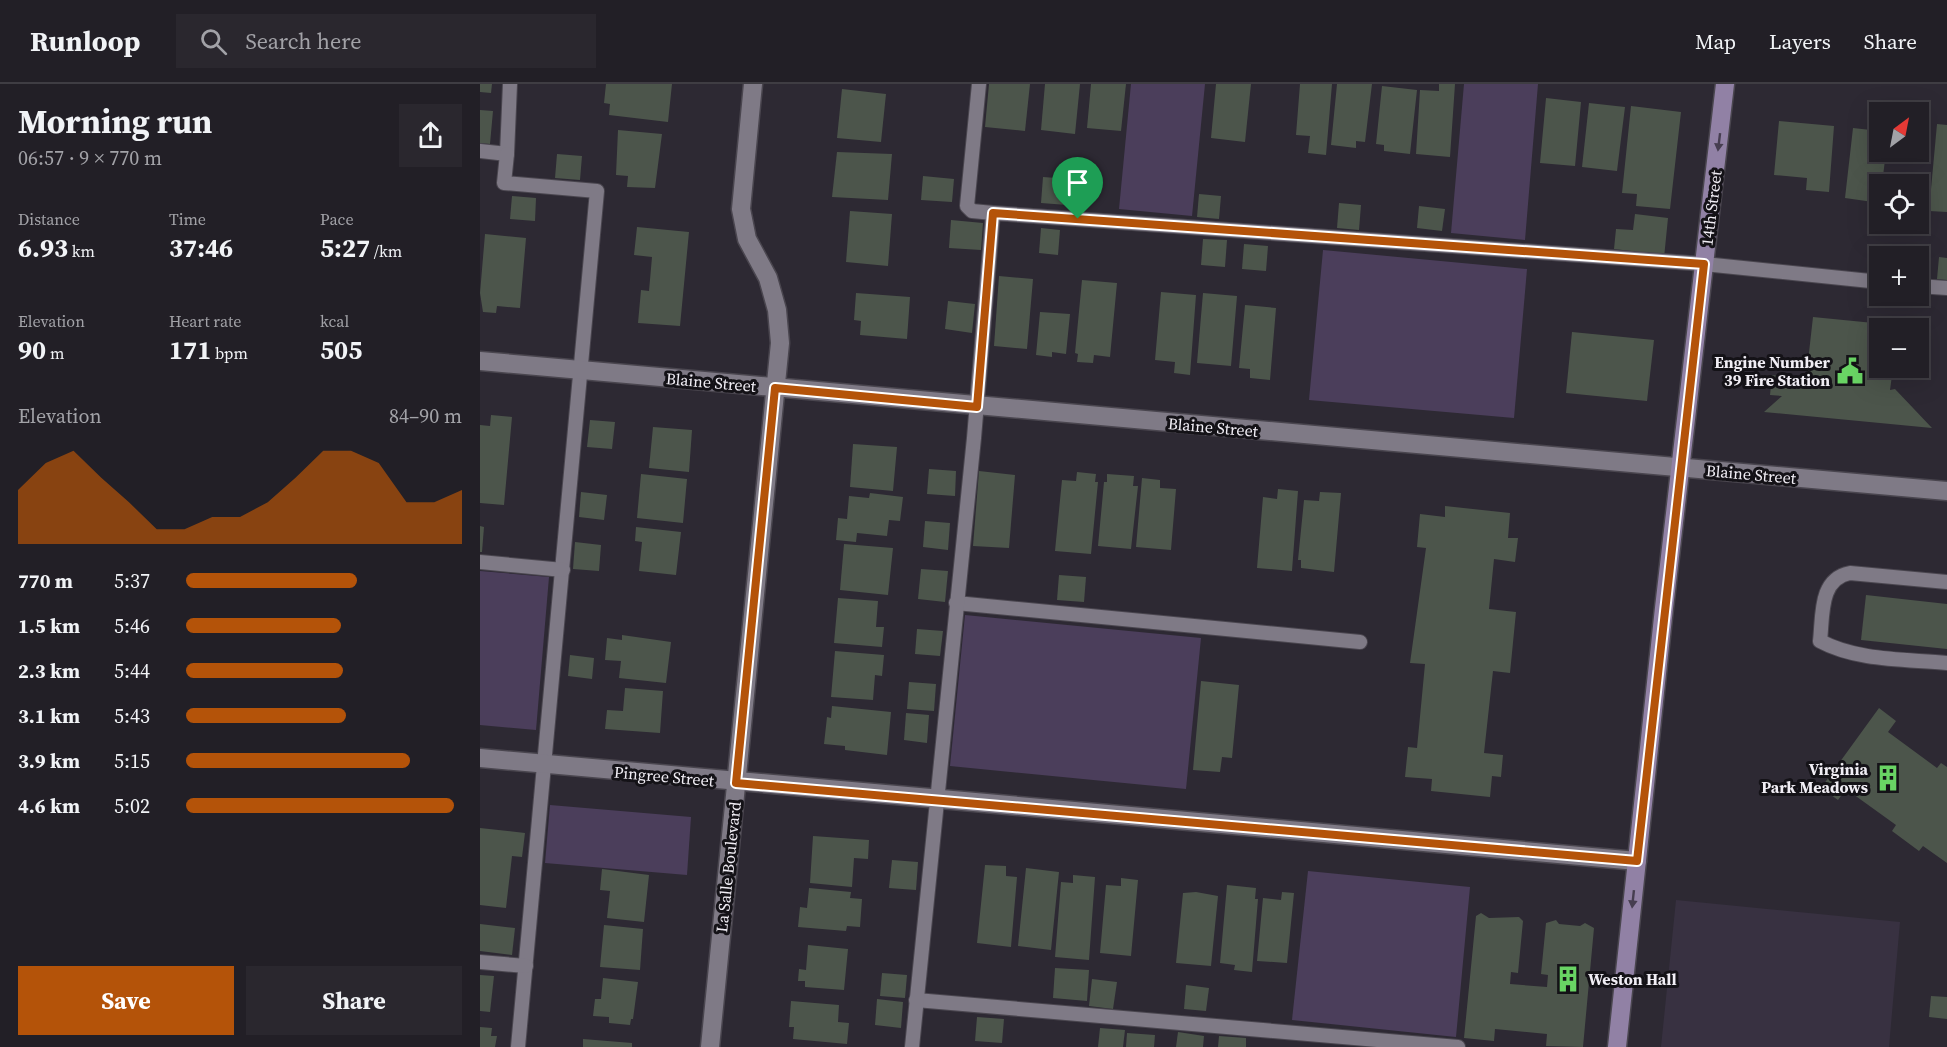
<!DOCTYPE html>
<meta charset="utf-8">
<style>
:root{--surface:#221f26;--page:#2a272e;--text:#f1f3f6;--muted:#a2a2a7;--line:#3f3d43;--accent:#b45309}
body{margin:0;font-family:"Source Serif 4",serif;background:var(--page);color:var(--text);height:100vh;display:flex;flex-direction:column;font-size:22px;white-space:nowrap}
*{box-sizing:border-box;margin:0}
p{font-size:20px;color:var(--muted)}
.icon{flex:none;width:33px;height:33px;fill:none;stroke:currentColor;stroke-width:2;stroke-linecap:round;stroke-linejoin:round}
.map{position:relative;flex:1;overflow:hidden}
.panel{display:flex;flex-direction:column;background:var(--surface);width:480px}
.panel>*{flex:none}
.needle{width:39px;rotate:32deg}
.fabs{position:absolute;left:1389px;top:18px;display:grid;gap:12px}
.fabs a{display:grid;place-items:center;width:60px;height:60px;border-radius:0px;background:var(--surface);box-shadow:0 6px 24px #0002,0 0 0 2px var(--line);font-size:30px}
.pin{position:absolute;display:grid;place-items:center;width:51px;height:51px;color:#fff;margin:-62px -26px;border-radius:50% 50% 50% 0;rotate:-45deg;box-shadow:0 0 6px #0007}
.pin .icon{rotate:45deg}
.round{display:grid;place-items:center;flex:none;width:63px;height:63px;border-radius:0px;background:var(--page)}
.head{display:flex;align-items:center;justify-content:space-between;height:102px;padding:0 18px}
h1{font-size:33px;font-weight:700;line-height:45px}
.metrics{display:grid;grid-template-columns:repeat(3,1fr);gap:9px;height:102px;padding:6px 18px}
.metrics div{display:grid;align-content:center}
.metrics b{font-size:26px;font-weight:700}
.metrics small{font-size:16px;font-weight:400}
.metrics p{font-size:16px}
.chart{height:168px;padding:12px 18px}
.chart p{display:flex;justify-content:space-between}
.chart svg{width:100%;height:108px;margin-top:6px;fill:var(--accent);opacity:.7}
.cta{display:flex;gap:12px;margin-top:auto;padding:12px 18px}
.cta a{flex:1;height:69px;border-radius:0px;background:var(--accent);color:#fff;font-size:24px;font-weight:700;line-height:69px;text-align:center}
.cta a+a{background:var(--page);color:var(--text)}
ul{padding:0 18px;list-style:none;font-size:20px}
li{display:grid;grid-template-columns:96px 72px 1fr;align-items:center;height:45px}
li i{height:15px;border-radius:8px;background:var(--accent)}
header{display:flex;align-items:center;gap:36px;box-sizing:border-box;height:84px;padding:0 30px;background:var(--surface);border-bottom:2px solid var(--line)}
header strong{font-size:28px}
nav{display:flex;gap:33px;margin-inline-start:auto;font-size:21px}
.search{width:420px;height:54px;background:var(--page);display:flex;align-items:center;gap:15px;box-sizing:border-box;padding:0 21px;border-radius:0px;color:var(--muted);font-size:22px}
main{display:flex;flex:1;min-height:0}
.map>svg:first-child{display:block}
.built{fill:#383141}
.green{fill:#4b3e5b}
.building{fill:#4c554b}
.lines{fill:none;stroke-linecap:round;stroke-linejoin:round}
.lane-casing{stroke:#4a464f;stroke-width:16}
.street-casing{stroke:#4a464f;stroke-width:21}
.secondary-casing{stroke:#4a464f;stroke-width:21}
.lane{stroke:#7f7a86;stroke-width:14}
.street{stroke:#7f7a86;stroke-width:18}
.secondary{stroke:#9181a5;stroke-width:18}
.oneway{fill:#463e50}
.route-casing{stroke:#fff;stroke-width:12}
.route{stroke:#b45309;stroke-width:8}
.labels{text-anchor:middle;stroke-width:6;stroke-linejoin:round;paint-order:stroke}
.street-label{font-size:16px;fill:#f1eef5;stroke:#141217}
.poi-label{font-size:16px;font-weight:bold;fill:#f1eef5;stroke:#141217;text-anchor:end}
</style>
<header>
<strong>Runloop</strong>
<div class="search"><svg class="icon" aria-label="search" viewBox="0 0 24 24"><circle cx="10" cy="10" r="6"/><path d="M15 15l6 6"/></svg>Search here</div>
<nav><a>Map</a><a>Layers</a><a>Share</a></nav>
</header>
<main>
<section class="panel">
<div class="head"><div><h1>Morning run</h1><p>06:57 · 9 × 770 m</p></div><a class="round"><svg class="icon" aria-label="share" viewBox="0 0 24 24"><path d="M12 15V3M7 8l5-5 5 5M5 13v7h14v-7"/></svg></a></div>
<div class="metrics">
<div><p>Distance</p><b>6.93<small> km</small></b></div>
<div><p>Time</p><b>37:46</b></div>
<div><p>Pace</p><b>5:27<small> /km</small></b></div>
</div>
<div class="metrics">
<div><p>Elevation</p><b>90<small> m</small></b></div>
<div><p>Heart rate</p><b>171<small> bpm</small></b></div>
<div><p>kcal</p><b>505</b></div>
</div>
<div class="chart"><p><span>Elevation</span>84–90 m</p>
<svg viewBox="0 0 160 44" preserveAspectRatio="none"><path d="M0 44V22L10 11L20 6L30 17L40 27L50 38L60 38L70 33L80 33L90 27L100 17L110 6L120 6L130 11L140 27L150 27L160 22V44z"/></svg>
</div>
<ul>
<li><b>770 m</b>5:37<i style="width:62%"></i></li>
<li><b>1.5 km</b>5:46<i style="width:56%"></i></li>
<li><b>2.3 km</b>5:44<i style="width:57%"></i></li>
<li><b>3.1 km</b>5:43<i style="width:58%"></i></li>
<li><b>3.9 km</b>5:15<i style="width:81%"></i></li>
<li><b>4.6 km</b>5:02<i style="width:97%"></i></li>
</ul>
<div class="cta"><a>Save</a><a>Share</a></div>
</section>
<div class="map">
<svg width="1467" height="963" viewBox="0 0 1467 963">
<rect width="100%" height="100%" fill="#2d2933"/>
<!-- built -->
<path class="built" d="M1196,816L1420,838L1409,963H1181Z"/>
<!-- green -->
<g class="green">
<path d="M651,0H725L712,132L639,125Z"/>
<path d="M984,0H1058L1045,156L971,149Z"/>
<path d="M843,166L1047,185L1034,334L829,316Z"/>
<path d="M0,487L69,493L56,646L0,641Z"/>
<path d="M485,531L721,554L706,705L470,682Z"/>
<path d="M70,721L211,733L207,791L65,779Z"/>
<path d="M828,787L990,803L976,953L812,936Z"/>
</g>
<!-- building -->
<g class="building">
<path d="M0,0H12L11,9L0,8Z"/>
<path d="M126,0H192L188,38L129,31L130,20L124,19Z"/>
<path d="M509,0H550L545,47L505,43Z"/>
<path d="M565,0H600L595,50L561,46Z"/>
<path d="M611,0H646L641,47L607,44Z"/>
<path d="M736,0H771L765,58L731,54Z"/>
<path d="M820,0H852L846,71L828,69L830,52L816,51Z"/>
<path d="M857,0H892L885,58L876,57V64L851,61Z"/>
<path d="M959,0H975L970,73L936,70L940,6L959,7Z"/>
<path d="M902,2L937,6L930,70L904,67V61L896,60Z"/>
<path d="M362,5L406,10L401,58L357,54Z"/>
<path d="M1066,14L1101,18L1095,82L1060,79Z"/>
<path d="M1109,19L1145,23L1137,87L1102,83Z"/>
<path d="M1151,22L1201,28L1190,125L1156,122L1157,110L1142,109Z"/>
<path d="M0,26L13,27L10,60L0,59Z"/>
<path d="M1299,37L1354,42L1349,108L1326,106L1327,94L1294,91Z"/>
<path d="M1457,40L1467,41V128L1449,127Z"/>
<path d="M1373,44L1400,47V68H1406L1402,100H1400V119L1365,114Z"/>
<path d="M138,46L182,50L175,104L147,103L148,92L136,91Z"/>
<path d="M357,68L412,70L408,116L352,113Z"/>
<path d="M77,70L102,72L100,96L75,94Z"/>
<path d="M443,92L474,95L472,118L441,116Z"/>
<path d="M563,93L590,95L587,121L561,119Z"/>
<path d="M719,110L741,112L739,135L717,133Z"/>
<path d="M32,112L56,114L55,137L30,135Z"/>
<path d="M859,119L881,121L879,146L857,144Z"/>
<path d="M939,122L965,125L962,147L937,144Z"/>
<path d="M370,127L412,130L408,182L366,178Z"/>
<path d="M1155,130L1188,134L1184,174L1151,171V167L1134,165L1136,145L1153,146Z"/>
<path d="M471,136L503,139L501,166L469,164Z"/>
<path d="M157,143L209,148L200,242L158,239L161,206L169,207L172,173L154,171Z"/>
<path d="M561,144L580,146L578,171L559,169Z"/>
<path d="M5,150L46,154L40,224L17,222L16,229L3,228L0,209Z"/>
<path d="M723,155L747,156L745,183L721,181Z"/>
<path d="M764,160L788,162L786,187L762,185Z"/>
<path d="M1459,173L1467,174V196L1457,195Z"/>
<path d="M519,192L553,195L547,265L514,262Z"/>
<path d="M602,196L637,199L630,273L614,271L613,279L597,278L598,270L595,269Z"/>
<path d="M681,208L716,211L710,291L694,289L695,278L675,276Z"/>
<path d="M376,209L430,213L427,255L380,251L381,237L374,236Z"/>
<path d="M723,209L757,212L751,282L717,279Z"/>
<path d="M468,217L495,220L492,249L465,245Z"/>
<path d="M765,221L796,224L790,296L770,294V285L759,284Z"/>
<path d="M560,228L590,230L586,270L572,268V273L556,271Z"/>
<path d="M1333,233L1424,242L1400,244V284H1413L1410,306L1415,305L1452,344L1284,328L1302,312L1290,311L1292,291L1326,295Z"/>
<path d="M1092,248L1174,256L1167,317L1086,309Z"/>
<path d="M11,331L32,333L24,421L0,419V341L10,342Z"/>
<path d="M110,336L135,338L132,365L107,363Z"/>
<path d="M173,343L212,346L209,388L169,384Z"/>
<path d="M373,360L417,363L413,407L370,403Z"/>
<path d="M449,385L476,387L475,412L447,410Z"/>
<path d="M499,387L535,391L529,464L493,462Z"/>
<path d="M597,388L616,390L615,398H618L611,470L575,467L582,396L596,397Z"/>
<path d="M161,390L207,395L203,439L157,434Z"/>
<path d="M627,390L654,392L653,402H658L651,465L618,462L624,398H627Z"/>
<path d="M662,394L680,396V404L696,405L691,466L656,463Z"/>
<path d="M798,405L818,407L812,487L777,484L783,413L797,415Z"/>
<path d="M101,408L127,411L124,436L99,433Z"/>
<path d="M840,408L861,409L854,488L821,484V476H818L824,416L839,417Z"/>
<path d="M390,409L423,413L420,437L409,436L407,452L377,449L376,458L356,456L358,434L367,435L369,412L389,414Z"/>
<path d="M965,422L1030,429L1028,454H1038L1035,478L1014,475L1009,525L1036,528L1030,589L1013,587L1004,669L1023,671L1021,693L1012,692L1010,713L951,707L952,695L925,693L928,663L937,664L945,580L930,579L946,464L937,463L940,430L965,433Z"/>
<path d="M445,437L470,439L468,466L443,463Z"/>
<path d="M0,442L4,443L2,468H0Z"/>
<path d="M156,443L201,448L196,491L159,487L162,458L155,457Z"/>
<path d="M95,458L121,461L119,487L93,485Z"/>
<path d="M364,460L413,464L408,511L360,506Z"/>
<path d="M441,485L468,487L465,518L438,515Z"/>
<path d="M579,491L606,493L604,518L577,516Z"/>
<path d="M1386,511L1467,520V565L1381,556Z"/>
<path d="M358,514L398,517L396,543H404L402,563L354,559Z"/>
<path d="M437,545L463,547L460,572L435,570Z"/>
<path d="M142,551L191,558L186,599L139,594L141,577L125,576L127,554L142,556Z"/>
<path d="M355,567L404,571L402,592L395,591L393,616L351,613Z"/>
<path d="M90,571L114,574L112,595L88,592Z"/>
<path d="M721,597L759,601L752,674L742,673L740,688L713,686Z"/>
<path d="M429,598L456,600L454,627L427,625Z"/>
<path d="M145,604L183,607L180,649L125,645L127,626L143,627Z"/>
<path d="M352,622L411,628L407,671L365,666V662L344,660L347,633L351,634Z"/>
<path d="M1399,624L1416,637L1408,648L1457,684L1461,679L1467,683V779L1443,762L1439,767L1412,747L1416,741L1366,705L1358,716L1341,704Z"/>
<path d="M426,629L449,631L447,659L424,656Z"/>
<path d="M0,744L45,749L42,773L32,772L26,824L0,821Z"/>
<path d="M333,752L389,756L388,775L374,774L372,803L330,799Z"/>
<path d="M412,776L438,778L436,806L409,804Z"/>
<path d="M505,781L526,782V792L537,793L531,863L497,859Z"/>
<path d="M546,784L579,788L571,866L538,862Z"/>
<path d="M122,785L169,791L164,838L127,834L130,807L120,806Z"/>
<path d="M593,791L615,793L609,876L575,873L581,798L593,799Z"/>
<path d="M641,794L658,796L651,872L620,869L626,801L641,802Z"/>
<path d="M747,801L776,804L775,815H778L772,888L754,886L755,881L740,879Z"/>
<path d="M329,804L371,808L370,814L382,815L380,843L367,842L366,847L318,843L320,823L327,824Z"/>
<path d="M716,808L738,812L731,882L696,879L703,809Z"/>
<path d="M802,808L814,809L807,879L777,877L783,814L801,816Z"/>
<path d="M1001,829L1009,834L1039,833L1043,837L1038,889L1031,888L1030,900L1067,903L1068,891L1061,890L1066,839L1076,836L1079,840L1100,842L1105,839L1114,844L1103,963L1066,962L1067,950L1015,945L1014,957L984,954L996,832Z"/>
<path d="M0,840L35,844L32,871L0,867Z"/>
<path d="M124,841L163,845L160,886L120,883Z"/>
<path d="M328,861L368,865L364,906L325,903V897H318L319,885L326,886Z"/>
<path d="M575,884L609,886L607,917L573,914Z"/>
<path d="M402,889L427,891L425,914L400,912Z"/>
<path d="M0,891L14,892L10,928L0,927Z"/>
<path d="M123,894L158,898L153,935H151L150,941L129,939V933L113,932L115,915H121Z"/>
<path d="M612,895L637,898L633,925L609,922Z"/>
<path d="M706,901L729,904L726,927L704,925Z"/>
<path d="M1451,912L1467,913V935L1449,933Z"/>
<path d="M397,915L423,918L421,944L395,941Z"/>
<path d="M311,917L359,921L358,938L369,939L367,960L313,955L314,943H309Z"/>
<path d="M497,933L524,935L522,959L495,957Z"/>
<path d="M0,943L12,944L11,952H17L15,963H0Z"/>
<path d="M620,944L645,946L643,963H618Z"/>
<path d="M698,948L724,952L723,963H696Z"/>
<path d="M647,949L675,951L674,963H646Z"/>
<path d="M739,952L766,954V963H738Z"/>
<path d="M103,955L152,959V963H103Z"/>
</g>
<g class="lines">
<!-- lane casing -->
<g class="lane-casing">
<g id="lane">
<path d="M0,67L27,70L30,0"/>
<path d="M27,70L24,99L117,107L38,963"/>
<path d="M513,129L1224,180L1400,198"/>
<path d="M1438,202L1467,204"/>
<path d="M0,478L83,486"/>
<path d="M1467,498L1370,489C1339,495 1343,531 1340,557C1377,577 1425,575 1467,579"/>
<path d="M476,519L880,558"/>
<path d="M0,878L46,882"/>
<path d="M436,916L978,963"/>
<path d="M432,963L494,354L513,129L492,127L487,122L499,0"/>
</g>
</g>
<!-- street casing -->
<g class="street-casing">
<g id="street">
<path d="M0,277L1467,407"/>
<path d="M0,674L1157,777"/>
<path d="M230,963L300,259L297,226L288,194L267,155L261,125L273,0"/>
</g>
</g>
<!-- secondary casing -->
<g class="secondary-casing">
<path id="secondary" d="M1137,963L1184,524L1245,0"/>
</g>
<!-- lane -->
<use href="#lane" class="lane"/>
<!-- street -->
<use href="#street" class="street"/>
<!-- secondary -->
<use href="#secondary" class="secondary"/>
</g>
<!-- one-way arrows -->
<defs><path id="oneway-solid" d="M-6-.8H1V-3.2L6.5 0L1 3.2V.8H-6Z" transform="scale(1.5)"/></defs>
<g class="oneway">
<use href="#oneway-solid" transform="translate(1239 58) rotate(97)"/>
<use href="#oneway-solid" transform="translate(1153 815) rotate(96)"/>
</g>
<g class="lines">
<!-- route casing -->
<g class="route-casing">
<path id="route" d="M513,129L1224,180L1157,777L256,699L295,304L497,323Z"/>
</g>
<!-- route -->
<use href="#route" class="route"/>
</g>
<!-- icons -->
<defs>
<g id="civic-bare" transform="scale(2.07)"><path d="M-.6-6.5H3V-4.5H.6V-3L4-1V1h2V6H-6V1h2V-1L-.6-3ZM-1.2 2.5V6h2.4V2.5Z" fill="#69d464" stroke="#141217" stroke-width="2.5" paint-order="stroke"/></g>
<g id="building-bare" transform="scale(2.07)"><path d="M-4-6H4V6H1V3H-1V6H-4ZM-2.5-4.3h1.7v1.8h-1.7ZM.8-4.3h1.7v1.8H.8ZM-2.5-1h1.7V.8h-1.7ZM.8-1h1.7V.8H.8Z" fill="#69d464" stroke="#141217" stroke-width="2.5" paint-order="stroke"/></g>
</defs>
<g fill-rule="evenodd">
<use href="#civic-bare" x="1370" y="287"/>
<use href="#building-bare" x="1408" y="694"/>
<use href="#building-bare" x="1088" y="895"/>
</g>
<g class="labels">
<!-- street labels -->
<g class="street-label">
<text transform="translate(1231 124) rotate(-83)" y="6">14th Street</text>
<text transform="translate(231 298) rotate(5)" y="6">Blaine Street</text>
<text transform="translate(733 343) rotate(5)" y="6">Blaine Street</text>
<text transform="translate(1271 390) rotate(5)" y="6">Blaine Street</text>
<text transform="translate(184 692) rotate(5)" y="6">Pingree Street</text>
<text transform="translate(248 783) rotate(-84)" y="6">La Salle Boulevard</text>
</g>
<!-- poi labels -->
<g class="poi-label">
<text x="1350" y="284">Engine Number<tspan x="1350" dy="18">39 Fire Station</tspan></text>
<text x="1388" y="691">Virginia<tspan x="1388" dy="18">Park Meadows</tspan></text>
<text x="1108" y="901" text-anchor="start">Weston Hall</text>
</g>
</g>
</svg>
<div class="fabs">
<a><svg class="needle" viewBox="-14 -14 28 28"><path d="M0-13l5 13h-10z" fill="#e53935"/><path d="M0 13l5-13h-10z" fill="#a2a2a7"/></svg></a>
<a><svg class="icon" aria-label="locate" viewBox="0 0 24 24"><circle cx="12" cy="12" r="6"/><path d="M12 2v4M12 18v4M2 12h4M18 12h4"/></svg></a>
<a>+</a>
<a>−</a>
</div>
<div class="pin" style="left:598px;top:135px;background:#1e9e55"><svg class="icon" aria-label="arrive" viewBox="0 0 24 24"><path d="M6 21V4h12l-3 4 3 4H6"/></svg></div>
</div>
</main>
